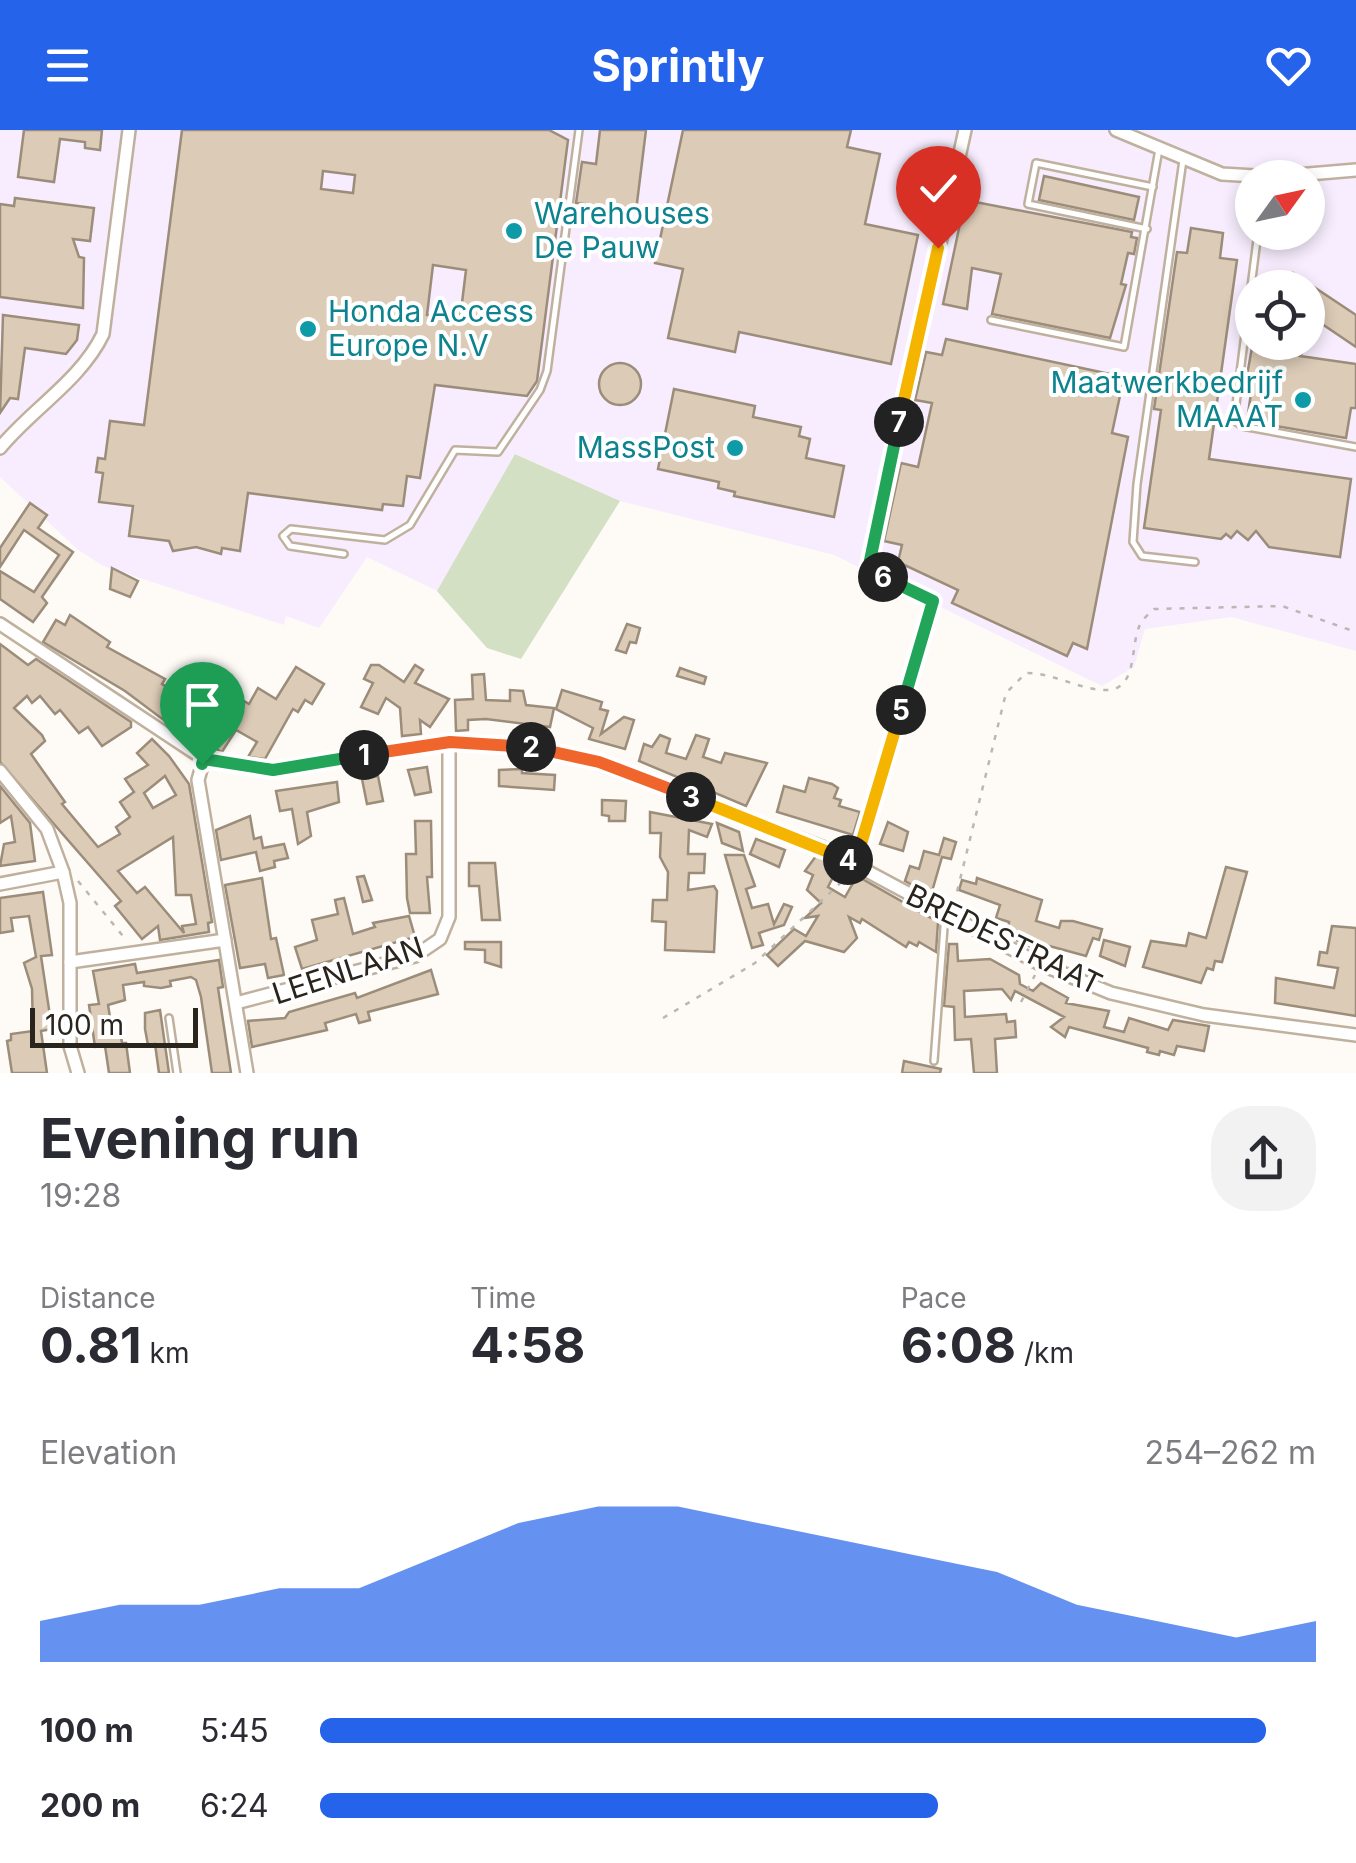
<!DOCTYPE html>
<meta charset="utf-8">
<style>
:root{--surface:#fff;--page:#f2f2f3;--text:#2b2b33;--muted:#7c7c81;--accent:#2563eb}
body{margin:0;font-family:Inter,sans-serif;background:var(--page);color:var(--text);height:100vh;display:flex;flex-direction:column;font-size:38px;white-space:nowrap}
*{box-sizing:border-box;margin:0}
p{font-size:32px;color:var(--muted)}
.icon{flex:none;width:55px;height:55px;fill:none;stroke:currentColor;stroke-width:2;stroke-linecap:round;stroke-linejoin:round}
.map{position:relative;height:943px;overflow:hidden}
.panel{display:flex;flex-direction:column;background:var(--surface);flex:1}
.panel>*{flex:none}
.needle{width:65px;rotate:57deg}
.controls{position:absolute;left:1235px;top:30px;display:grid;gap:20px}
.controls a{display:grid;place-items:center;width:90px;height:90px;border-radius:50%;background:var(--surface);box-shadow:0 5px 15px #0003;font-size:50px}
.scale{position:absolute;left:30px;bottom:25px;width:168px;box-sizing:border-box;padding-left:10px;border:5px solid #29241c;border-top:0;font-size:28px;line-height:35px;white-space:nowrap;color:#29241c;-webkit-text-stroke:8px #fff;paint-order:stroke}
.pin{position:absolute;display:grid;place-items:center;width:85px;height:85px;color:#fff;margin:-102px -42px;border-radius:50% 50% 50% 0;rotate:-45deg;box-shadow:0 0 10px #0007}
.pin .icon{rotate:45deg}
.km{position:absolute;width:50px;height:50px;margin:-25px;border-radius:50%;background:#222;color:#fff;font-size:28px;line-height:50px;text-align:center}
.round{display:grid;place-items:center;flex:none;width:105px;height:105px;border-radius:40px;background:var(--page)}
.headline{display:flex;align-items:center;justify-content:space-between;height:170px;padding:0 40px}
h1{font-size:55px;font-weight:700;line-height:75px}
.stats{display:grid;grid-template-columns:repeat(3,1fr);gap:15px;height:170px;padding:10px 40px}
.stats div{display:grid;align-content:center}
.stats b{font-size:50px;font-weight:700}
.stats small{font-size:28px;font-weight:400}
.stats p{font-size:28px}
.chart{height:280px;padding:20px 40px}
.chart p{display:flex;justify-content:space-between}
.chart svg{width:100%;height:180px;margin-top:10px;fill:var(--accent);opacity:.7}
ul{padding:0 40px;list-style:none;font-size:32px}
li{display:grid;grid-template-columns:160px 120px 1fr;align-items:center;height:75px}
li i{height:25px;border-radius:12px;background:var(--accent)}
header{display:flex;justify-content:space-between;align-items:center;height:130px;padding:0 40px;background:var(--accent);color:#fff;font-size:45px;font-weight:700}
.map>svg:first-child{display:block}
.industrial{fill:#f7edfe;fill-rule:evenodd}
.green{fill:#d3e0c4}
.building{fill:#dbcbb7;stroke:#9b8d7a;stroke-width:2.5;fill-rule:evenodd}
.lines{fill:none;stroke-linecap:round;stroke-linejoin:round}
.lane-casing{stroke:#c0b19e;stroke-width:10}
.street-casing{stroke:#c0b19e;stroke-width:16}
.path{stroke:#bbb7b2;stroke-width:2.5;stroke-dasharray:5 8;stroke-linecap:butt}
.lane{stroke:#fff;stroke-width:5}
.street{stroke:#fff;stroke-width:11}
.split-1-casing{stroke:#fff;stroke-width:20}
.split-2-casing{stroke:#fff;stroke-width:20}
.split-3-casing{stroke:#fff;stroke-width:20}
.split-4-casing{stroke:#fff;stroke-width:20}
.split-5-casing{stroke:#fff;stroke-width:20}
.split-6-casing{stroke:#fff;stroke-width:20}
.split-7-casing{stroke:#fff;stroke-width:20}
.split-8-casing{stroke:#fff;stroke-width:20}
.split-1{stroke:#22a559;stroke-width:12}
.split-2{stroke:#f0652b;stroke-width:12}
.split-3{stroke:#f0652b;stroke-width:12}
.split-4{stroke:#f5b400;stroke-width:12}
.split-5{stroke:#f5b400;stroke-width:12}
.split-6{stroke:#22a559;stroke-width:12}
.split-7{stroke:#22a559;stroke-width:12}
.split-8{stroke:#f5b400;stroke-width:12}
.culture-dot{fill:#0f9aa8;stroke:#fff;stroke-width:4}
.labels{text-anchor:middle;stroke-width:8;stroke-linejoin:round;paint-order:stroke}
.culture-label{font-size:30px;fill:#0d838f;stroke:#fff;text-anchor:start}
.street-label{font-size:30px;fill:#29241c;stroke:#fff}
</style>
<header><svg class="icon" aria-label="menu" viewBox="0 0 24 24"><path d="M4 6h16M4 12h16M4 18h16"/></svg>Sprintly<svg class="icon" aria-label="heart" viewBox="0 0 24 24"><path d="M12 20l-8-8c-3-5 5-10 8-4 3-6 11-1 8 4z"/></svg></header>
<div class="map">
<svg width="1356" height="943" viewBox="0 0 1356 943">
<rect width="100%" height="100%" fill="#fefbf7"/>
<!-- industrial -->
<path class="industrial" d="M0,0H1356V521L1231,487L1145,499L1134,537L1102,556L834,425L620,371L516,324L437,461L367,427L319,498L286,486L284,495L103,436L77,419L0,347ZM1252,48H1308V102H1252ZM1252,158H1308V212H1252Z"/>
<!-- green -->
<path class="green" d="M515,324L620,371L521,529L487,518L437,461Z"/>
<!-- building -->
<g class="building">
<path d="M24,0H102L100,20L85,18V12L60,9L54,52L18,47Z"/>
<path d="M182,0H549L568,10L537,251L527,266L435,255L420,348L407,346L403,376L383,374L382,380L248,363L240,421L222,418L221,424L196,417L173,421L169,411L129,406L133,376L99,372L103,343L96,342L98,328L105,329L110,291L144,295ZM323,41L355,45L353,63L321,59ZM433,135L466,140L460,189L427,185Z"/>
<path d="M600,0H646L636,81L576,73L582,32L596,34Z"/>
<path d="M683,0H851L847,17L880,24L865,94L918,105L891,234L739,202L735,222L668,208L683,139L655,133Z"/>
<path d="M1044,46L1139,67L1134,90L1039,70Z"/>
<path d="M15,68L94,78L90,111L73,109L79,127L84,128L83,178L0,167V74L14,76Z"/>
<path d="M965,70L1132,102L1131,107L1137,108L1134,124L1128,123L1121,154L1126,155L1110,208L992,184L1001,144L972,138L967,179L943,174Z"/>
<path d="M1191,98L1223,103L1220,128L1237,130L1209,329L1351,349L1340,427L1269,417L1256,401L1248,410L1237,401L1231,408L1226,404L1221,409L1144,398L1161,280L1154,279L1177,122L1187,123Z"/>
<path d="M1293,143L1356,185V217L1322,194L1300,226L1356,234V278H1351L1346,308L1247,291L1251,263L1244,262L1253,212H1308V158L1286,153Z"/>
<path d="M3,185L79,195L77,210L66,224L25,218L18,269L10,268L0,283Z"/>
<path d="M946,209L1124,247L1112,303L1128,307L1087,519L1073,513L1067,526L952,473L958,460L898,432L902,415L884,411L901,333L918,337L932,273L915,270L926,222L942,225Z"/>
<circle cx="620" cy="254" r="21"/>
<path d="M674,259L755,276L753,287L801,297L799,306L810,309L806,328L844,336L834,387L734,366L735,362L718,358L719,352L658,339Z"/>
<path d="M30,373L47,385L38,398L73,422L42,467L47,473L33,492L0,469V441L34,462L59,425L24,400L0,437V418Z"/>
<path d="M112,438L138,451L130,467L110,459Z"/>
<path d="M70,485L110,512L107,517L165,549L162,554L180,564L186,555L197,562L199,558L226,579L234,565L249,574L258,558L276,569L296,537L324,554L312,574L305,570L298,582L293,579L265,629L248,627L257,612L236,600L222,622L212,617L209,620L192,610L198,600L182,591L177,600L125,561L43,512L56,490L65,495Z"/>
<path d="M627,494L640,498L636,513L630,512L626,523L616,520Z"/>
<path d="M0,514L28,535L36,529L131,592V597L102,616L88,597L79,603L60,580L55,584L40,566L32,573L27,566L14,578L42,605L45,611L31,624L65,672L62,674L98,717L120,704L116,697L130,687L120,672L134,662L125,649L148,635L137,623L152,609L169,626L189,654L212,792L208,793L209,802L160,810L158,796L142,809L115,776L121,771L0,632ZM165,646L176,665L153,678L144,663ZM173,707L176,765H191L196,794L182,796L184,803L145,757L137,763L118,741Z"/>
<path d="M371,535H379L404,552L415,535L423,540L415,553L449,569L430,597L420,590L421,604L402,606L400,578L386,568L378,584L361,577L373,553L364,549Z"/>
<path d="M680,538L706,547L704,554L677,546Z"/>
<path d="M484,544L486,570L510,571V560L523,561L526,575L554,578L550,597L486,589L468,590V600L456,601L455,570L473,569L472,545Z"/>
<path d="M562,560L602,572L600,579L608,581L601,604L624,587L634,590L625,619L589,609L593,598L556,579Z"/>
<path d="M660,605L670,609L666,623L686,629L696,605L709,609L703,627L721,633L725,623L767,633L746,676L639,631L644,614L652,617Z"/>
<path d="M427,637L431,662L415,665L408,640Z"/>
<path d="M522,639V643L555,645L554,660L499,656V640Z"/>
<path d="M378,646L383,671L367,674L362,649Z"/>
<path d="M809,648L832,654L838,658L834,668L841,670L839,676L860,682L853,705L777,682L784,656L805,662Z"/>
<path d="M337,652L339,672L307,682L311,706L298,714L292,679L280,681L276,661Z"/>
<path d="M0,656L30,693L35,731L0,736L4,714L15,712L11,686L0,693Z"/>
<path d="M602,670L626,671L625,691H609V686L602,685Z"/>
<path d="M650,682L712,694L707,707L689,700L688,724H705L704,743H689L688,760L714,756L717,761L714,822L665,820L666,792L652,791L653,770H667L668,742L660,727L661,703H650Z"/>
<path d="M250,686L254,709L261,707L263,718L284,714L288,728L274,731L275,737L260,741L256,722L221,730L216,700Z"/>
<path d="M415,691H431L432,747H427L430,783H410L407,768L406,724H416Z"/>
<path d="M888,692L908,702L903,721L880,714Z"/>
<path d="M717,693L739,702L743,721L722,713Z"/>
<path d="M944,708L956,712L951,729L942,727L931,765L905,751L910,736L919,739L924,721L939,725Z"/>
<path d="M756,709L785,720L779,737L750,724Z"/>
<path d="M725,725H744L755,756L746,759L752,778L768,774L774,794L784,774L792,777L784,795L759,803L763,815L752,818Z"/>
<path d="M816,726L838,737L828,757L845,767L857,746L938,792L936,822L919,812L917,816L909,812L906,817L862,789L860,793L849,787L857,808L844,822L805,811L778,836L767,825L794,799L806,806L818,786L805,788L821,773L807,760L813,745L805,741Z"/>
<path d="M469,733H495L500,790H482L479,756H469Z"/>
<path d="M1226,737L1247,742L1222,832L1215,831L1213,840L1207,838L1201,853L1143,837L1151,811L1186,816L1189,803L1206,808Z"/>
<path d="M364,746L372,770L363,772L357,747Z"/>
<path d="M262,748L271,809L276,808L284,845L268,848L265,834L240,838L225,755Z"/>
<path d="M977,748L1042,770L1036,791L1059,798L1061,791H1073L1102,799L1099,810L1093,808L1086,826L1031,811L1029,816L1008,806L1009,792L996,788L1000,775L959,760L962,750L976,754Z"/>
<path d="M43,762L52,825L41,826L52,899L41,901L47,943H12L7,911L11,910V904L33,901L32,859L24,833L36,827L29,786L11,788L13,801L0,803V768Z"/>
<path d="M344,768L353,804L375,797L373,793L409,786L415,807L302,839L295,817L317,810L312,790L338,784L335,770Z"/>
<path d="M1332,796L1356,798V886L1275,873L1276,848L1334,858L1338,838L1318,835L1320,822L1327,823Z"/>
<path d="M1104,810L1130,817L1125,836L1100,826Z"/>
<path d="M465,812H501V837L485,832V820L465,819Z"/>
<path d="M949,814H957L958,831L990,829L1019,845L1020,854L1033,861L1041,853L1068,868L1066,873L1109,881L1104,897L1124,902L1129,888L1168,900L1173,890L1209,896L1204,921L1177,916L1174,925L1160,921L1159,925L1147,922L1148,918L1069,897L1065,907L1051,897L1064,887L1015,861L1011,870L1002,859L964,861L965,887L1006,884L1007,892L1015,891L1016,907L995,909L997,943H974L971,909L955,910L954,877L944,876Z"/>
<path d="M219,830L223,857L218,858L231,943H212L201,867L196,850L191,847L170,851L171,856L161,858L144,856V852L123,855L125,870L108,875L111,893L119,892L122,913H126L130,943H109L105,916L95,917L89,875L99,874L93,841L135,834L137,843Z"/>
<path d="M431,840L438,864L368,882L370,890L359,893L356,884L325,893L327,900L252,917L248,891L285,888L289,882L355,863L357,868Z"/>
<path d="M160,880L169,943H159L155,914L148,915L145,899V883Z"/>
<path d="M904,931L941,939L940,943H902Z"/>
</g>
<g class="lines">
<!-- lane casing -->
<g class="lane-casing">
<g id="lane">
<path d="M1183,30L1137,354L1133,412L1142,426L1195,432"/>
<path d="M1147,99L1028,74L1036,33L1153,57"/>
<path d="M1258,102L1234,290L1242,296L1356,317"/>
<path d="M991,190L1124,217L1159,19"/>
<path d="M344,424L290,416L283,406L291,399L385,410L410,395L455,320L498,322L540,260L547,241L579,0"/>
<path d="M169,888L177,943"/>
<path d="M934,931L945,784"/>
</g>
</g>
<!-- street casing -->
<g class="street-casing">
<g id="street">
<path d="M1116,0L1222,44L1273,47L1356,40"/>
<path d="M0,318C32,279 81,250 103,204L129,0"/>
<path d="M868,440L965,0"/>
<path d="M0,494L204,629L273,640L449,612L522,615L575,625L822,717L1040,834L1111,863L1204,885L1356,905"/>
<path d="M204,629L198,650L247,943"/>
<path d="M0,641L47,699L63,742L70,773V916L78,943"/>
<path d="M0,754L63,742"/>
<path d="M70,832L225,810"/>
<path d="M236,873L415,826L440,809L449,787V612"/>
</g>
</g>
<!-- path -->
<g class="path">
<path d="M859,722L933,471L878,445"/>
<path d="M78,751L127,811"/>
<path d="M954,774L1006,563L1026,543C1054,543 1078,559 1104,560C1138,562 1130,518 1139,497C1141,490 1149,484 1154,479L1282,476L1356,502"/>
<path d="M1021,872L1035,845"/>
<path d="M663,888L755,833L851,743"/>
</g>
<!-- lane -->
<use href="#lane" class="lane"/>
<!-- street -->
<use href="#street" class="street"/>
</g>
<g class="lines">
<!-- split-1 casing -->
<g class="split-1-casing">
<path id="split-1" d="M202,634L204,629L273,640L364,625"/>
</g>
<!-- split-2 casing -->
<g class="split-2-casing">
<path id="split-2" d="M364,625L450,612L531,617"/>
</g>
<!-- split-3 casing -->
<g class="split-3-casing">
<path id="split-3" d="M531,617L599,632L691,667"/>
</g>
<!-- split-4 casing -->
<g class="split-4-casing">
<path id="split-4" d="M691,667L848,730"/>
</g>
<!-- split-5 casing -->
<g class="split-5-casing">
<path id="split-5" d="M848,730L855,734L901,580"/>
</g>
<!-- split-6 casing -->
<g class="split-6-casing">
<path id="split-6" d="M883,447L933,471L901,580"/>
</g>
<!-- split-7 casing -->
<g class="split-7-casing">
<path id="split-7" d="M883,447L868,440L899,292"/>
</g>
<!-- split-8 casing -->
<g class="split-8-casing">
<path id="split-8" d="M899,292L938,118"/>
</g>
<!-- split-1 -->
<use href="#split-1" class="split-1"/>
<!-- split-2 -->
<use href="#split-2" class="split-2"/>
<!-- split-3 -->
<use href="#split-3" class="split-3"/>
<!-- split-4 -->
<use href="#split-4" class="split-4"/>
<!-- split-5 -->
<use href="#split-5" class="split-5"/>
<!-- split-6 -->
<use href="#split-6" class="split-6"/>
<!-- split-7 -->
<use href="#split-7" class="split-7"/>
<!-- split-8 -->
<use href="#split-8" class="split-8"/>
</g>
<!-- markers -->
<g class="culture-dot">
<circle cx="514" cy="101" r="10"/>
<circle cx="308" cy="199" r="10"/>
<circle cx="1303" cy="270" r="10"/>
<circle cx="735" cy="318" r="10"/>
</g>
<g class="labels">
<!-- culture labels -->
<g class="culture-label">
<text x="534" y="94">Warehouses<tspan x="534" dy="34">De Pauw</tspan></text>
<text x="328" y="192">Honda Access<tspan x="328" dy="34">Europe N.V</tspan></text>
<text x="1283" y="263" text-anchor="end">Maatwerkbedrijf<tspan x="1283" dy="34">MAAAT</tspan></text>
<text x="715" y="328" text-anchor="end">MassPost</text>
</g>
<!-- street labels -->
<g class="street-label">
<text transform="translate(1004 810) rotate(26)" y="10">BREDESTRAAT</text>
<text transform="translate(348 841) rotate(-18)" y="10">LEENLAAN</text>
</g>
</g>
</svg>
<div class="controls">
<a><svg class="needle" viewBox="-14 -14 28 28"><path d="M0-13l5 13h-10z" fill="#e53935"/><path d="M0 13l5-13h-10z" fill="#7c7c81"/></svg></a>
<a><svg class="icon" aria-label="locate" viewBox="0 0 24 24"><circle cx="12" cy="12" r="6"/><path d="M12 2v4M12 18v4M2 12h4M18 12h4"/></svg></a>
</div>
<div class="scale">100 m</div>
<div class="pin" style="left:202px;top:634px;background:#1e9e55"><svg class="icon" aria-label="arrive" viewBox="0 0 24 24"><path d="M6 21V4h12l-3 4 3 4H6"/></svg></div>
<div class="pin" style="left:938px;top:118px;background:#d93025"><svg class="icon" aria-label="check" viewBox="0 0 24 24"><path d="M5 12l5 5 9-10"/></svg></div>
<b class="km" style="left:364px;top:625px">1</b>
<b class="km" style="left:531px;top:617px">2</b>
<b class="km" style="left:691px;top:667px">3</b>
<b class="km" style="left:848px;top:730px">4</b>
<b class="km" style="left:901px;top:580px">5</b>
<b class="km" style="left:883px;top:447px">6</b>
<b class="km" style="left:899px;top:292px">7</b>
</div>
<section class="panel">
<div class="headline"><div><h1>Evening run</h1><p>19:28</p></div><a class="round"><svg class="icon" aria-label="share" viewBox="0 0 24 24"><path d="M12 15V3M7 8l5-5 5 5M5 13v7h14v-7"/></svg></a></div>
<div class="stats">
<div><p>Distance</p><b>0.81<small> km</small></b></div>
<div><p>Time</p><b>4:58</b></div>
<div><p>Pace</p><b>6:08<small> /km</small></b></div>
</div>
<div class="chart"><p><span>Elevation</span>254–262 m</p>
<svg viewBox="0 0 160 44" preserveAspectRatio="none"><path d="M0 44V34L10 30L20 30L30 26L40 26L50 18L60 10L70 6L80 6L90 10L100 14L110 18L120 22L130 30L140 34L150 38L160 34V44z"/></svg>
</div>
<ul>
<li><b>100 m</b>5:45<i style="width:95%"></i></li>
<li><b>200 m</b>6:24<i style="width:62%"></i></li>
</ul>
</section>
